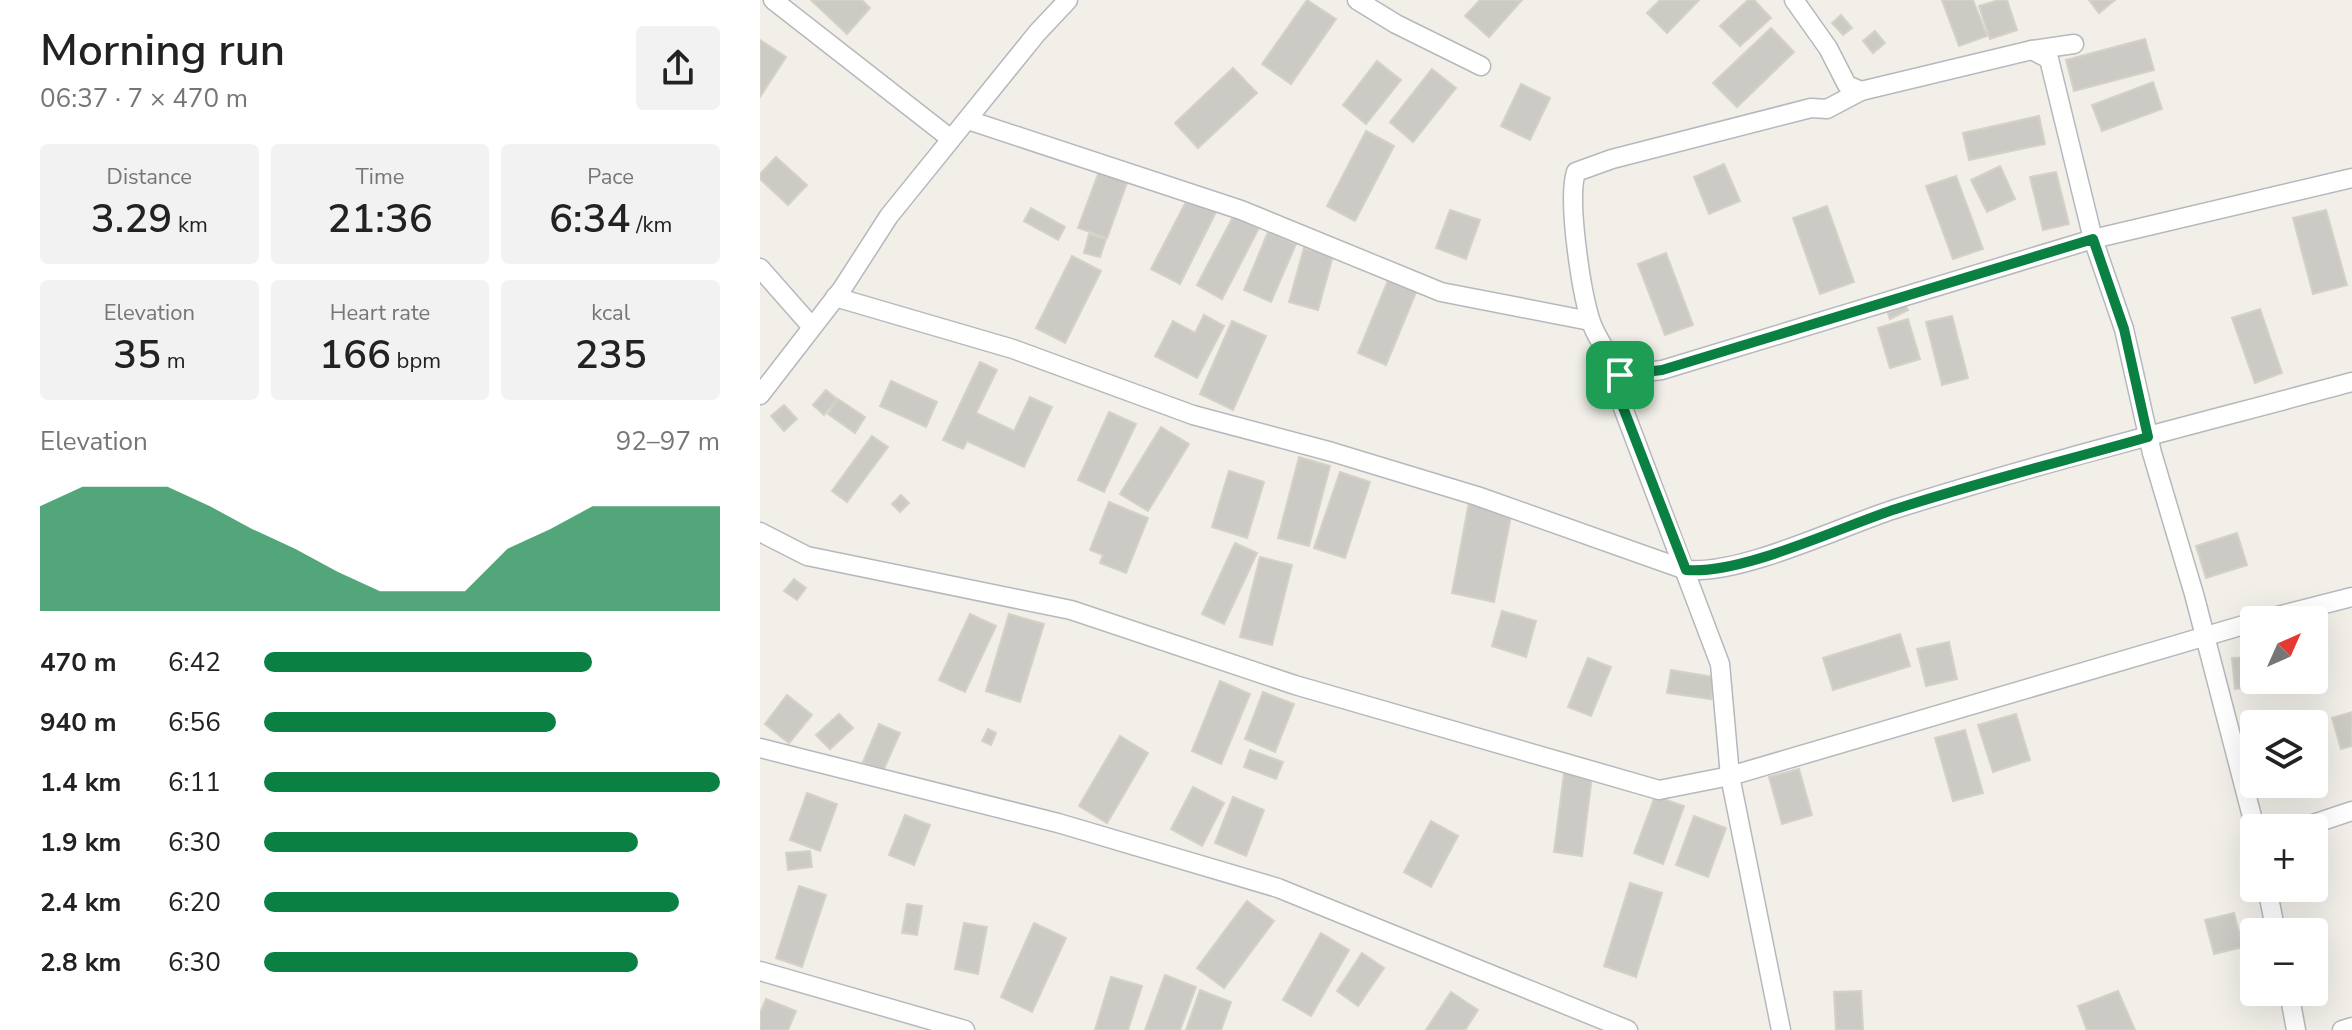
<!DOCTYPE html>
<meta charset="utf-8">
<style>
:root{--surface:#fff;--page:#f2f2f2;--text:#222;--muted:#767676;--accent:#0b8043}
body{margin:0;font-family:"Nunito Sans",sans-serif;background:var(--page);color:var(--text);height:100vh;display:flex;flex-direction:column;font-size:30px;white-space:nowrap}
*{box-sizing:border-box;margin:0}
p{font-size:26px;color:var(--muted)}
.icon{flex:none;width:44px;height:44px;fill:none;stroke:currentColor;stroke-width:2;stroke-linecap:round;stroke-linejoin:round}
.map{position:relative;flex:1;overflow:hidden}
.panel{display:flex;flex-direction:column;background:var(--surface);width:760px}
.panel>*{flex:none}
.needle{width:52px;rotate:45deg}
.fabs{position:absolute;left:1480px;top:606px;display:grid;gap:16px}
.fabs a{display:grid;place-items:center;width:88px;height:88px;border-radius:8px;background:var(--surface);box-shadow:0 8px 32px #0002;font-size:40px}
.pin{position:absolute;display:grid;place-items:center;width:68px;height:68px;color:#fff;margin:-34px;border-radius:16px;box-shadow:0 4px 12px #0006}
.round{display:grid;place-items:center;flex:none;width:84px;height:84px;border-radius:8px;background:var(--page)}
.summary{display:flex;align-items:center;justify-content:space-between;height:136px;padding:0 40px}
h1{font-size:44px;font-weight:600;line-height:60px}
.metrics{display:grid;grid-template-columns:repeat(3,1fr);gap:12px;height:136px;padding:8px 40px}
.metrics div{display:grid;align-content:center;border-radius:8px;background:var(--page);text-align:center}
.metrics b{font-size:40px;font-weight:600}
.metrics small{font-size:22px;font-weight:400}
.metrics p{font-size:22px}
.chart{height:224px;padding:16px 40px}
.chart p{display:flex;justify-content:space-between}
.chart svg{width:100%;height:144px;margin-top:8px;fill:var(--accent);opacity:.7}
ul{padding:0 40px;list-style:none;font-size:26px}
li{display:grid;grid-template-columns:128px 96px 1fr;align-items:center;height:60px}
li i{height:20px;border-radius:10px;background:var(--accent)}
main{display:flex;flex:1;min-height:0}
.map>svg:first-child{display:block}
.building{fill:#cccac5;stroke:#d6d1c6;stroke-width:2}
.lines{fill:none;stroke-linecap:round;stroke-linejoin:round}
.street-casing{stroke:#b5b8bc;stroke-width:21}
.street{stroke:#fff;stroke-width:18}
.route-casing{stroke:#fff;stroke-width:16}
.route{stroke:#0b8043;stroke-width:10}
</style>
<main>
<section class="panel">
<div class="summary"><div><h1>Morning run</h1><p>06:37 · 7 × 470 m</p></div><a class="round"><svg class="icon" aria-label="share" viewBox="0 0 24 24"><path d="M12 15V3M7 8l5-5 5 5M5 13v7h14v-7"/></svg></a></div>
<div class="metrics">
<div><p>Distance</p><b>3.29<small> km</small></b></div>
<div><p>Time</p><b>21:36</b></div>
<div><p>Pace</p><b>6:34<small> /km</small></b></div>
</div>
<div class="metrics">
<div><p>Elevation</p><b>35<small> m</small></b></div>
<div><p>Heart rate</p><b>166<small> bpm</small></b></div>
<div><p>kcal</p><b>235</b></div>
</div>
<div class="chart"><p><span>Elevation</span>92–97 m</p>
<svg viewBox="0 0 160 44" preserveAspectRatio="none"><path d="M0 44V12L10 6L20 6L30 6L40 12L50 19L60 25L70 32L80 38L90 38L100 38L110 25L120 19L130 12L140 12L150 12L160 12V44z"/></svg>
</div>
<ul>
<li><b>470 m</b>6:42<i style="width:72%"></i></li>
<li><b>940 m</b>6:56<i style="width:64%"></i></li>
<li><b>1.4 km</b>6:11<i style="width:100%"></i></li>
<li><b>1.9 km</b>6:30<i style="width:82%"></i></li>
<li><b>2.4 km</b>6:20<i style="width:91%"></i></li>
<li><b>2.8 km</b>6:30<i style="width:82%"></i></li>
</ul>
</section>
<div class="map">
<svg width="1592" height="1030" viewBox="0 0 1592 1030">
<rect width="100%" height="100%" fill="#f1efe8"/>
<!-- building -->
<g class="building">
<path d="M51,0H102L110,8L87,34Z"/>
<path d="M547,0L576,19L531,84L502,64Z"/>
<path d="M720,0H762L729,37L705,16Z"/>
<path d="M900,0H939L907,33L887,13Z"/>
<path d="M988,0H994L1011,18L980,46L960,26Z"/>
<path d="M1182,0H1213L1227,36L1199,46Z"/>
<path d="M1239,0H1247L1257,30L1230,39L1219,6Z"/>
<path d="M1329,0H1355L1339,13Z"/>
<path d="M1081,15L1092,28L1083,35L1072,23Z"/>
<path d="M1011,28L1034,52L977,107L953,83Z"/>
<path d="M1115,31L1125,43L1113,53L1103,41Z"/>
<path d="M1385,39L1394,70L1314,91L1306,60Z"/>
<path d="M0,40L26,57L0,97Z"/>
<path d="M617,61L641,80L606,124L583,105Z"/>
<path d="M473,68L497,93L438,148L415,123Z"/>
<path d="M672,69L696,88L653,142L630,122Z"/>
<path d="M1393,82L1402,109L1342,131L1332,105Z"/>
<path d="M761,84L790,98L770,140L741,126Z"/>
<path d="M1279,116L1285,144L1209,160L1203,133Z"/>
<path d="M606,131L634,146L595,221L567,206Z"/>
<path d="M16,157L47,185L28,205L0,179V174Z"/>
<path d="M964,164L980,201L949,214L934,177Z"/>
<path d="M1240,166L1255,199L1227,212L1211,180Z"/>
<path d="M340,169L368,180L347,238L318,228Z"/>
<path d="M1296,172L1309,224L1283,230L1270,177Z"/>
<path d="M1196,176L1223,249L1193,259L1166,186Z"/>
<path d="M429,196L457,210L420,284L391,269Z"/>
<path d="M1067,206L1094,282L1060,294L1033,218Z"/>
<path d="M271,208L305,227L298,240L264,221Z"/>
<path d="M690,210L720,220L706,259L676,248Z"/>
<path d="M1566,210L1587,285L1553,294L1533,218Z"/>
<path d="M474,215L499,228L462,299L437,285Z"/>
<path d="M508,232L536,244L511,302L484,290Z"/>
<path d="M329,234L346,239L340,257L324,253Z"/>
<path d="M544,248L573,256L558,310L529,302Z"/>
<path d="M906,253L933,325L905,335L878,264Z"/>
<path d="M312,256L341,271L305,343L276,328Z"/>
<path d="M629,278L657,290L626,365L598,353Z"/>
<path d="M1145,305L1148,310L1130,319L1128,313Z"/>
<path d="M1500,309L1522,373L1495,383L1472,318Z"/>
<path d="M444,315L464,326L437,378L395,356L413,321L435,333Z"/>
<path d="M1192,316L1208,378L1182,385L1166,322Z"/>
<path d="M1148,319L1160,359L1130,368L1118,328Z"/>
<path d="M472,321L506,336L473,410L440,394Z"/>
<path d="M220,362L237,370L216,413L254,431L270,397L292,407L264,467L207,441L203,449L183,440Z"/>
<path d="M131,381L177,402L166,427L120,406Z"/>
<path d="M66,390L77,399L64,415L53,405Z"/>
<path d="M78,399L105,417L95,433L68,414Z"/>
<path d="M24,405L37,419L24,431L11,416Z"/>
<path d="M349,412L376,424L344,492L318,480Z"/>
<path d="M401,427L429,444L388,511L360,494Z"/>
<path d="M112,436L128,447L87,502L72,491Z"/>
<path d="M539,457L570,466L549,546L518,538Z"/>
<path d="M469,471L504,482L487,538L452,527Z"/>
<path d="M580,472L610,482L585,558L554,548Z"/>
<path d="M141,495L149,503L140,512L132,504Z"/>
<path d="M349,502L388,518L366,573L340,563L343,555L330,550Z"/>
<path d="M709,502L752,511L734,602L692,593Z"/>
<path d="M1477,533L1487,565L1446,578L1436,546Z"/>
<path d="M475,543L497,553L464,624L442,614Z"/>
<path d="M500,557L532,565L512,645L480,637Z"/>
<path d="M34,579L46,588L37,600L24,591Z"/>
<path d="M742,611L776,621L766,657L732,646Z"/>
<path d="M210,614L236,626L205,692L179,680Z"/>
<path d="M249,614L284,624L260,702L226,691Z"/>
<path d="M1140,634L1150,666L1073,690L1063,658Z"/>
<path d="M1189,642L1197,679L1166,686L1157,649Z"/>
<path d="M1494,657V680H1519L1520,685L1475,689L1472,658Z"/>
<path d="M828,658L851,667L831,716L808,707Z"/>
<path d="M911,670L954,677L951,699L907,693Z"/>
<path d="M460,681L490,694L461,764L432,751Z"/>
<path d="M503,692L534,704L515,752L485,739Z"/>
<path d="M27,695L52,715L29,743L5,724Z"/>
<path d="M1592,712V746L1581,749L1572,718Z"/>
<path d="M79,714L93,728L70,749L56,735Z"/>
<path d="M1256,714L1270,760L1233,772L1218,725Z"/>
<path d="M119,724L140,733L123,771L103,762Z"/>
<path d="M228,729L236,733L231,745L222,741Z"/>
<path d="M1205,730L1223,793L1193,801L1175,738Z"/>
<path d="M360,736L388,753L347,823L319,806Z"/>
<path d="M490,750L523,762L516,779L484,767Z"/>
<path d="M1039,769L1052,815L1022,824L1009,777Z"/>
<path d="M804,773L832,776L822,856L794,852Z"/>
<path d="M433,787L464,803L442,846L411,829Z"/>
<path d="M47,793L77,804L60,851L30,840Z"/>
<path d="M895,796L924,806L903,864L874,853Z"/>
<path d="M473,797L504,810L486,856L455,843Z"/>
<path d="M145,815L170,825L154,865L129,855Z"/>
<path d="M934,816L966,828L948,877L916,865Z"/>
<path d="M671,821L698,836L671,887L644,872Z"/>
<path d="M50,851L52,867L28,870L26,853Z"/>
<path d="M870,883L902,893L876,977L844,966Z"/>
<path d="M39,886L66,895L42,967L16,958Z"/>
<path d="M487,901L514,921L464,988L437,968Z"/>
<path d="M147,904L162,906L157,935L142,933Z"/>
<path d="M1474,913L1483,947L1454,954L1445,920Z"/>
<path d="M204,923L227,927L218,974L195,969Z"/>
<path d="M274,923L306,938L272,1012L241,997Z"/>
<path d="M561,933L589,950L551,1016L523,1000Z"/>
<path d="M602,953L624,968L598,1006L577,991Z"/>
<path d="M405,975L436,987L420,1030H385Z"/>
<path d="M351,977L382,986L368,1030H335Z"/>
<path d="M440,990L471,1002L461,1030H426Z"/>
<path d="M1101,991L1103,1030H1076L1074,992Z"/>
<path d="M1358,991L1375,1030H1327L1318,1006Z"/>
<path d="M691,992L718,1010L705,1030H666Z"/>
<path d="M6,999L36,1011L28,1030H0V1013Z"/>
</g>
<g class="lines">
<!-- street casing -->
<g class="street-casing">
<g id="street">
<path d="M13,0L191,139"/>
<path d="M597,0L636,24L721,66"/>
<path d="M1034,0L1068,48L1087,85L1101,91L1272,50L1289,59L1333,239L1364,329L1392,453L1434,594L1495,828"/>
<path d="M1272,50L1314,44"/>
<path d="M208,120L481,210L681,292L830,321"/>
<path d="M0,268L52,327"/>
<path d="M75,297L253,349L433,415L572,452L717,496L926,570C982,575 1079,527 1135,509C1285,461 1440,423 1592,382"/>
<path d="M860,375L902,370L1333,239L1592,178"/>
<path d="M0,395L82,289L129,216L277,33L308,0"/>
<path d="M0,532L47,556L311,610L535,685L899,790L970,776L1494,622"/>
<path d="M1502,620L1592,597"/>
<path d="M0,748L298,823L518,888L868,1030"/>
<path d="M1541,828L1592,811"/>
<path d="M1507,888L1516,932"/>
<path d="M0,971L205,1030"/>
<path d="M1529,992L1536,1030"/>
<path d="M1021,1030L970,776L960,664L857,392C861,363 838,346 830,319C821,289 807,200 816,172L852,159L1051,108L1067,109L1101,91"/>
<path d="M1582,1030L1592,1027"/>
</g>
</g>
<!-- street -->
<use href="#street" class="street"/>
</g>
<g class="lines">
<!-- route casing -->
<g class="route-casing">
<path id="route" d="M1333,239L1364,329L1388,437C1304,461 1219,482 1136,509C1080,527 982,575 926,570L857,392L860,375L902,370Z"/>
</g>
<!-- route -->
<use href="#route" class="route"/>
</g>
</svg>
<div class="fabs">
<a><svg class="needle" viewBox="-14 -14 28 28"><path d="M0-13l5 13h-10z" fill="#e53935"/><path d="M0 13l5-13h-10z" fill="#767676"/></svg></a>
<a><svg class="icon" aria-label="layers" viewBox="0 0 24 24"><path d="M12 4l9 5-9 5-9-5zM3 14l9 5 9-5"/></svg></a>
<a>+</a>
<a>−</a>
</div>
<div class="pin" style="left:860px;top:375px;background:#1e9e55"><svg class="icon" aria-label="arrive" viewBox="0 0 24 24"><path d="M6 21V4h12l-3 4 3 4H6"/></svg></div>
</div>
</main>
